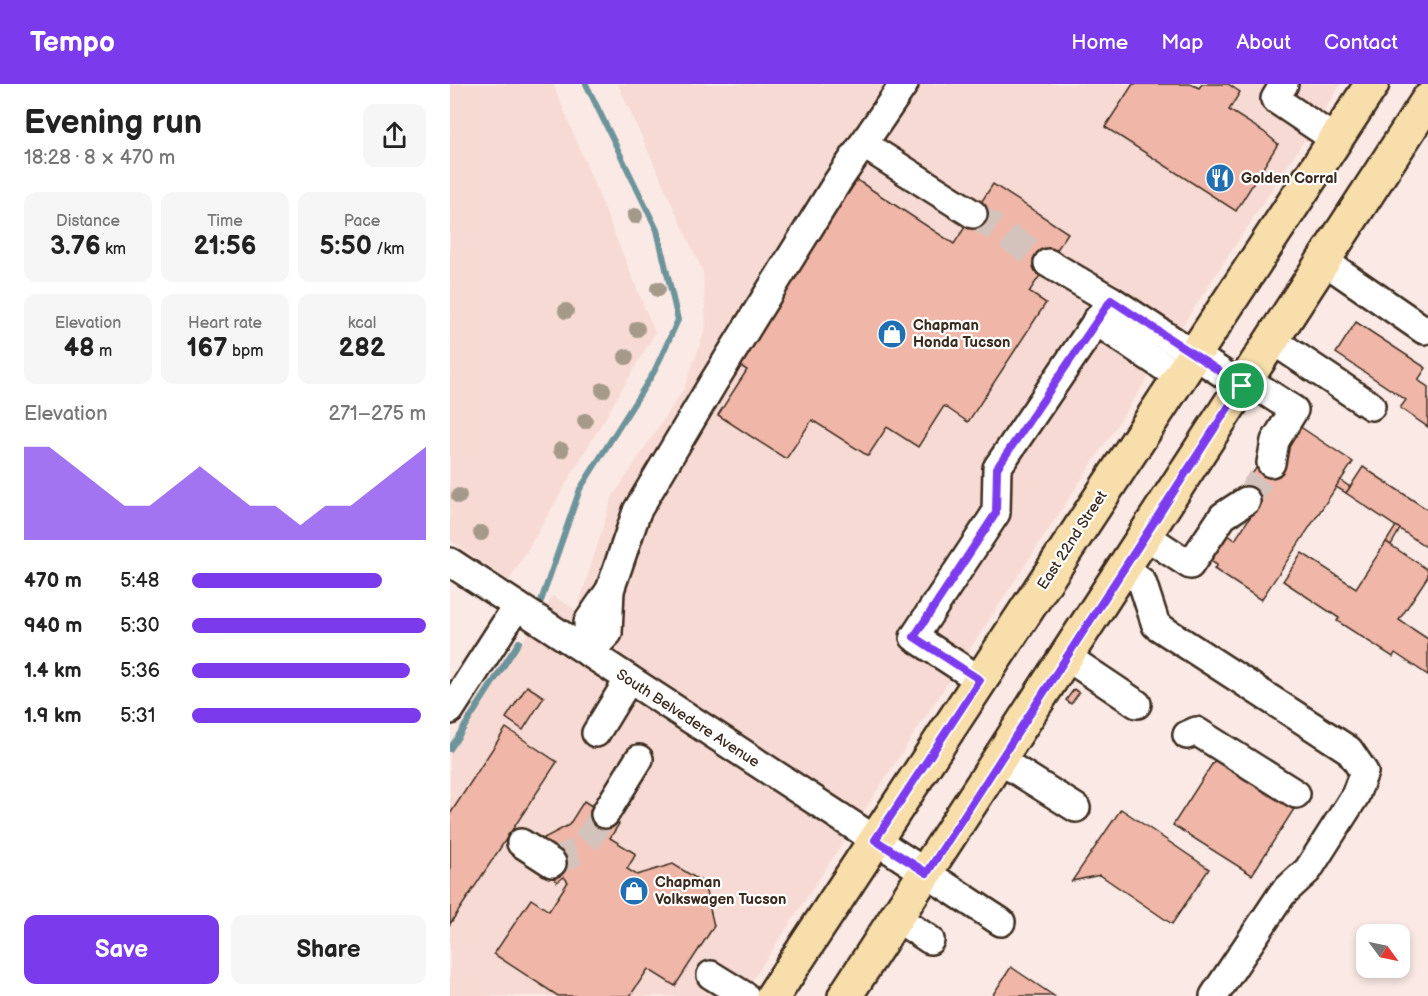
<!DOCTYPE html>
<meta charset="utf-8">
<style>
:root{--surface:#fff;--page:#f6f6f6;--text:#222;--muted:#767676;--accent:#7c3aed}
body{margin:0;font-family:"Balsamiq Sans",sans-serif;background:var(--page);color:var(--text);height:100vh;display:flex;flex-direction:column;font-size:22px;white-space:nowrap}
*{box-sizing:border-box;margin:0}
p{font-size:20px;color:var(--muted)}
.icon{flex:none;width:33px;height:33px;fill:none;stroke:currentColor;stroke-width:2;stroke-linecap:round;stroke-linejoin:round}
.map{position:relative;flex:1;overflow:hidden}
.sheet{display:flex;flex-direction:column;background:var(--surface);width:450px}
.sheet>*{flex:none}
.needle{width:39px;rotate:123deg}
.tools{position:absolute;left:906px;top:840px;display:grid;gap:12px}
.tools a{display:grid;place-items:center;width:54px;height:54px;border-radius:12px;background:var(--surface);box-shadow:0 3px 9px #0003;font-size:30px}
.pin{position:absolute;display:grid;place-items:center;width:51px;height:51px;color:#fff;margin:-26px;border:3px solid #fff;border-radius:50%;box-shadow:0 2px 6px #0007}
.round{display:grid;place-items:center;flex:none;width:63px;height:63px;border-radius:12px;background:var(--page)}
.overview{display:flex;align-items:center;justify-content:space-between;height:102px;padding:0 24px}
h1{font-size:33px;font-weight:800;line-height:45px}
.stats{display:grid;grid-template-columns:repeat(3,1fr);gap:9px;height:102px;padding:6px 24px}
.stats div{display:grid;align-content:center;border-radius:12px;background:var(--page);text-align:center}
.stats b{font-size:26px;font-weight:800}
.stats small{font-size:16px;font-weight:400}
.stats p{font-size:16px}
.chart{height:168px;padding:12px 24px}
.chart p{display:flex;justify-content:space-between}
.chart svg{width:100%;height:108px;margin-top:6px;fill:var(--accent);opacity:.7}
.cta{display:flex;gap:12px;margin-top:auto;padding:12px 24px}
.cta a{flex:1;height:69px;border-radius:12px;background:var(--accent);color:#fff;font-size:24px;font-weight:800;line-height:69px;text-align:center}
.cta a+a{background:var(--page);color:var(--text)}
ul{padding:0 24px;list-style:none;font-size:20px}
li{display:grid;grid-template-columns:96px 72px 1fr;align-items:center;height:45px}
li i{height:15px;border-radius:8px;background:var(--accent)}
header{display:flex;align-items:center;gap:36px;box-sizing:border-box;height:84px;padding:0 30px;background:var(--accent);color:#fff}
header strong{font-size:28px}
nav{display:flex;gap:33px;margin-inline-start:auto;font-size:21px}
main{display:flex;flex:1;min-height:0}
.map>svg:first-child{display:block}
.built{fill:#f7dad3}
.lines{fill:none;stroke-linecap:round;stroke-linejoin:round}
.stream{stroke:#6d949b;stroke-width:6}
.building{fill:#f0b7a8;stroke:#3b2a1e;stroke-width:1.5}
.minor-tunnel{stroke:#d4c3bd;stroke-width:27;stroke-dasharray:27 14;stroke-linecap:butt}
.minor-casing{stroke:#3b2a1e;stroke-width:32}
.major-casing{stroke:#3b2a1e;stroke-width:38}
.minor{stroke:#fff;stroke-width:27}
.major{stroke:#f8deab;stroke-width:33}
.tree{fill:#a59a89}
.route-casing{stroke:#fff;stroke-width:12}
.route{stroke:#7c3aed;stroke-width:8}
.labels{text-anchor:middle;stroke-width:4.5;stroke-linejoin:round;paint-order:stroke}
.poi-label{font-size:15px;font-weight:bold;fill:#3b2a1e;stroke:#fff;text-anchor:start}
.street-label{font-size:15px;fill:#3b2a1e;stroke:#fff}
</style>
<header>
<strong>Tempo</strong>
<nav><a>Home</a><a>Map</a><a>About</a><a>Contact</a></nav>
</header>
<main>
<section class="sheet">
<div class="overview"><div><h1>Evening run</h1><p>18:28 · 8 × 470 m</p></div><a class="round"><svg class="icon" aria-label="share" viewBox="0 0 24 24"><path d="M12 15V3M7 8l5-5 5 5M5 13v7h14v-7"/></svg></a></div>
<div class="stats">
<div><p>Distance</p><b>3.76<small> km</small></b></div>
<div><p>Time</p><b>21:56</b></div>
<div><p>Pace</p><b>5:50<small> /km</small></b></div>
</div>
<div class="stats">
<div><p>Elevation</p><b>48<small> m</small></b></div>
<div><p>Heart rate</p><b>167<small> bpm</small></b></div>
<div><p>kcal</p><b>282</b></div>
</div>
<div class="chart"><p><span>Elevation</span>271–275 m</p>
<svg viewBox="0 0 160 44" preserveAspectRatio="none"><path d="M0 44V6L10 6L20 14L30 22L40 30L50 30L60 22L70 14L80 22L90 30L100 30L110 38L120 30L130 30L140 22L150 14L160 6V44z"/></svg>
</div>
<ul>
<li><b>470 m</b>5:48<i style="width:81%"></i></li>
<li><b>940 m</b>5:30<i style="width:100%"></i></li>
<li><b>1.4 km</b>5:36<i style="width:93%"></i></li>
<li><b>1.9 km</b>5:31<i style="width:98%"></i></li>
</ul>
<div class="cta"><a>Save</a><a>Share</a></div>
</section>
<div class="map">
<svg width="978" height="912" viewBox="0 0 978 912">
<rect width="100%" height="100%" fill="#fae9e5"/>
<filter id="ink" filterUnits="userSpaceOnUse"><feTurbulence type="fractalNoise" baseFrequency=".0167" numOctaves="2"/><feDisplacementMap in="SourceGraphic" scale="12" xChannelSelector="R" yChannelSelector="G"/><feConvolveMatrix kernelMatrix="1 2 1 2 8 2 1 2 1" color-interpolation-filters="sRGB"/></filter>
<g filter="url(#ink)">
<!-- built -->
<g class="built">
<path d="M0,0H103L205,249L59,497L0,456Z"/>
<path d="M168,0H891L292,912H0V666L103,512L127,527L162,414L235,303L256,243L253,188Z"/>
</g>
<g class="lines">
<!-- stream -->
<g class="stream">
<path d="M91,517L130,405L204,288L228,236L207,146L136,0"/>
<path d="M0,665L69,558"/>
</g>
</g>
<!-- building -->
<g class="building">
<path d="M683,0H741L749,4L752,0H778L790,8L779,26L814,48L828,60L786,127L655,43Z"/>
<path d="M407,96L504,160L543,100L618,149L579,208L596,219L518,338L494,322L468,363L437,343L418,372L362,336L336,375L268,331L297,286L287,280Z"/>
<path d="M906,238L976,284L968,296L978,303V343L950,324L956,316L886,269Z"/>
<path d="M846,340L903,378L811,516L764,485L767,481L759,476L777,450L785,456L806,424L787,412L813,374L830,385L837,374L828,368Z"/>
<path d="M913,383L978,426V464L896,409Z"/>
<path d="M890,396L900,403L896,409L886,403Z"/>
<path d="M946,442L950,445L941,461L936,458Z"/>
<path d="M936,458L978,486V492L949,536L978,555V591L945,569L943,573L887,537L889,534L833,497L852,469L906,504Z"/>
<path d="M77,602L94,613L73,646L56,634Z"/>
<path d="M624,605L629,609L621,620L616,616Z"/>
<path d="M56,644L107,678L0,840V730Z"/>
<path d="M766,674L844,725L802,791L723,741Z"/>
<path d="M134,717L169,740L160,754L186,770L177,785L187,791L223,780L254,799L264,842L225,902L198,885L180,912H108L44,870L81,815L99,827L118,798L114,793L107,798L100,788L104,773L94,754L119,741Z"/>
<path d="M671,725L759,785L722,840L650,791L622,797Z"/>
<path d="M561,883L604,912H542Z"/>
</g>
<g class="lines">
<!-- minor-tunnel -->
<g class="minor-tunnel">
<path d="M523,130L598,179"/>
<path d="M796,417L821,379"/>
<path d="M102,779L130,766L155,730"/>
</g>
<!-- minor casing -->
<g class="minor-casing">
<g id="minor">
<path d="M834,0L825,15L886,56"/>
<path d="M413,60L523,130"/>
<path d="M874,177L974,246"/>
<path d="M598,179L661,216L792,302"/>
<path d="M646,237L729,293"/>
<path d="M822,256L921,322"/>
<path d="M796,295L844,326L825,357L821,379"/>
<path d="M696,452L740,481L773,432L796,417"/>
<path d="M0,478L551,838"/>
<path d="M674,485L692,498L706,541L899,666L914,688L905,712L858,786L832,810L764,912"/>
<path d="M139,569L158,549L160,506L187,427L263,299L388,97L454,0"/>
<path d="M139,569L138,538L160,506"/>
<path d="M617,573L687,620"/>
<path d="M530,596L464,553L546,429L547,384L661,216"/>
<path d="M0,626L67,522"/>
<path d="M146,649L179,595"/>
<path d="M737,651L746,647L846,710"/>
<path d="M550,676L626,724"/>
<path d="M155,730L189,675"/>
<path d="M71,759L102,779"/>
<path d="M447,834L480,856"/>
<path d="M261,891L295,912"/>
</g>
</g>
<!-- major casing -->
<g class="major-casing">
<g id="major">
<path d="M323,912L922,0"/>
<path d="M395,912L978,16"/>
</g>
</g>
<!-- minor -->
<use href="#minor" class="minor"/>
<!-- major -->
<use href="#major" class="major"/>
</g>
<!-- trees -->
<g class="tree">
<circle cx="185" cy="132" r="8"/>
<circle cx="208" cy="205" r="8"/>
<circle cx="116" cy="227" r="8"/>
<circle cx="187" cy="245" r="8"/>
<circle cx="176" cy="273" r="8"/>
<circle cx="153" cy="306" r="8"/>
<circle cx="135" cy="337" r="8"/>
<circle cx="111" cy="366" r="8"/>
<circle cx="9" cy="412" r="8"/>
<circle cx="31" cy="449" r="8"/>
</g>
</g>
<g class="lines" filter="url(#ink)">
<!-- route casing -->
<g class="route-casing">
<path id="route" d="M661,216L792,302L477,789L425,756L530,596L464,553L546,429L547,384Z"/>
</g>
<!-- route -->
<use href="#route" class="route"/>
</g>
<!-- icons -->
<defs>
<g id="restaurant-disc" transform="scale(1.5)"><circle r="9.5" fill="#1f6fb2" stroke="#fff"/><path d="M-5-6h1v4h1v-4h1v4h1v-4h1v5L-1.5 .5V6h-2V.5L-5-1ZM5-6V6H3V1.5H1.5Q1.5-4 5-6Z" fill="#fff"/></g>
<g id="shop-disc" transform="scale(1.5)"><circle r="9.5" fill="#1f6fb2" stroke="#fff"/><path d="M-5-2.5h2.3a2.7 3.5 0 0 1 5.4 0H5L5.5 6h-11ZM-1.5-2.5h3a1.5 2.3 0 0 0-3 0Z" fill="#fff"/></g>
</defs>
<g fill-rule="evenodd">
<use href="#restaurant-disc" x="770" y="94"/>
<use href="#shop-disc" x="442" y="250"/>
<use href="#shop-disc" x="184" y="807"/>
</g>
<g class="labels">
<!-- poi labels -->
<g class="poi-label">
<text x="791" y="99">Golden Corral</text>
<text x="463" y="246">Chapman<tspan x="463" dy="17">Honda Tucson</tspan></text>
<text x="205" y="803">Chapman<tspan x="205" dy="17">Volkswagen Tucson</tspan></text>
</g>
<!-- street labels -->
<g class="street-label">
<text transform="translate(622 456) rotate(-57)" y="5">East 22nd Street</text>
<text transform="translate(238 634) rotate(33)" y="5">South Belvedere Avenue</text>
</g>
</g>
</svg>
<div class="tools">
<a><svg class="needle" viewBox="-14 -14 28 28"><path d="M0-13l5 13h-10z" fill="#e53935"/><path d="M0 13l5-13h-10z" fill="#767676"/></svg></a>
</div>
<div class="pin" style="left:792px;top:302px;background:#1e9e55"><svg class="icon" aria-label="arrive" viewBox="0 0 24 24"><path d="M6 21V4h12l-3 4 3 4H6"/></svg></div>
</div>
</main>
